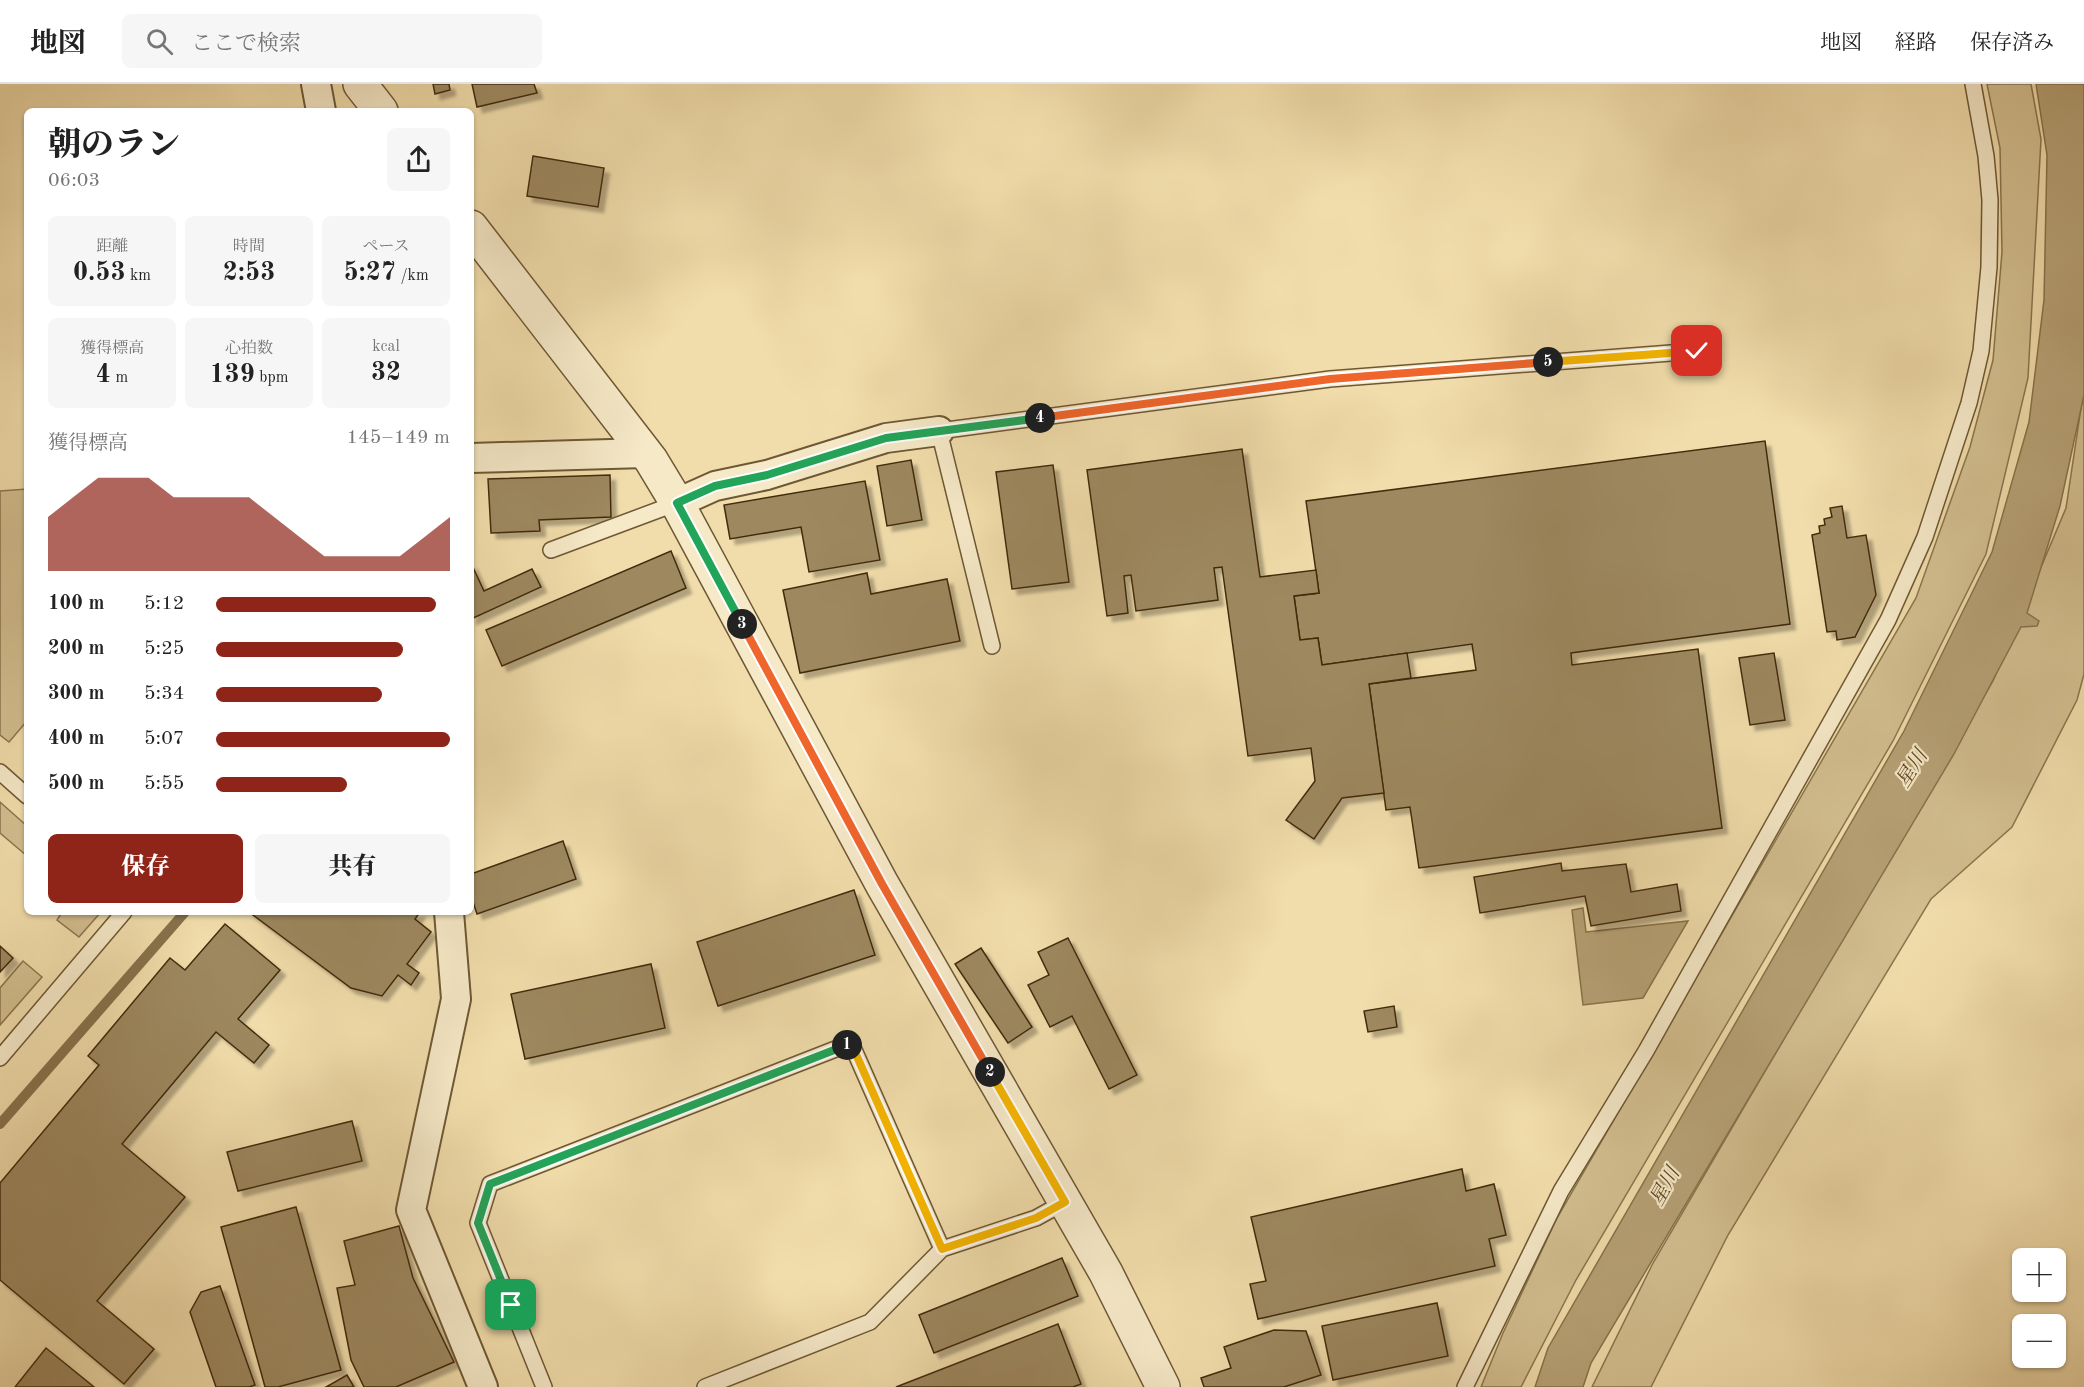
<!DOCTYPE html>
<html lang="ja">
<meta charset="utf-8">
<style>
:root{--surface:#fff;--page:#f6f6f6;--text:#222;--muted:#767676;--line:#e0e0e0;--accent:#8f2418}
body{margin:0;font-family:"Old Standard TT","Noto Serif JP",serif;background:var(--page);color:var(--text);height:100vh;display:flex;flex-direction:column;font-size:22px;white-space:nowrap}
*{box-sizing:border-box;margin:0}
p{font-size:20px;color:var(--muted)}
.icon{flex:none;width:33px;height:33px;fill:none;stroke:currentColor;stroke-width:2;stroke-linecap:round;stroke-linejoin:round}
.map{position:relative;flex:1;overflow:hidden}
.details{position:absolute;left:24px;top:24px;width:450px;height:807px;display:flex;flex-direction:column;background:var(--surface);border-radius:9px;box-shadow:0 2px 4px #0004}
.details>*{flex:none}
.fabs{position:absolute;left:2012px;top:1164px;display:grid;gap:12px}
.fabs a{display:grid;place-items:center;width:54px;height:54px;border-radius:9px;background:var(--surface);box-shadow:0 2px 4px #0004;font-size:30px}
.pin{position:absolute;display:grid;place-items:center;width:51px;height:51px;color:#fff;margin:-26px;border-radius:12px;box-shadow:0 3px 9px #0006}
.km{position:absolute;width:30px;height:30px;margin:-15px;border-radius:50%;background:#222;color:#fff;font-size:16px;line-height:30px;text-align:center}
.round{display:grid;place-items:center;flex:none;width:63px;height:63px;border-radius:9px;background:var(--page)}
.head{display:flex;align-items:center;justify-content:space-between;height:102px;padding:0 24px}
h1{font-size:33px;font-weight:800;line-height:45px}
.figures{display:grid;grid-template-columns:repeat(3,1fr);gap:9px;height:102px;padding:6px 24px}
.figures div{display:grid;align-content:center;border-radius:9px;background:var(--page);text-align:center}
.figures b{font-size:26px;font-weight:800}
.figures small{font-size:16px;font-weight:400}
.figures p{font-size:16px}
.chart{height:168px;padding:12px 24px}
.chart p{display:flex;justify-content:space-between}
.chart svg{width:100%;height:108px;margin-top:6px;fill:var(--accent);opacity:.7}
.primary-button{display:flex;gap:12px;margin-top:auto;padding:12px 24px}
.primary-button a{flex:1;height:69px;border-radius:9px;background:var(--accent);color:#fff;font-size:24px;font-weight:800;line-height:69px;text-align:center}
.primary-button a+a{background:var(--page);color:var(--text)}
ul{padding:0 24px;list-style:none;font-size:20px}
li{display:grid;grid-template-columns:96px 72px 1fr;align-items:center;height:45px}
li i{height:15px;border-radius:8px;background:var(--accent)}
header{display:flex;align-items:center;gap:36px;box-sizing:border-box;height:84px;padding:0 30px;background:var(--surface);border-bottom:2px solid var(--line)}
header strong{font-size:28px}
nav{display:flex;gap:33px;margin-inline-start:auto;font-size:21px}
.search{width:420px;height:54px;background:var(--page);display:flex;align-items:center;gap:15px;box-sizing:border-box;padding:0 21px;border-radius:9px;color:var(--muted);font-size:22px}
.map>svg:first-child{display:block}
.green{fill:#d3bf90;stroke:#8a764e;stroke-width:1.5}
.water{fill:#b6a175;stroke:#88724b;stroke-width:1.5}
.lines{fill:none;stroke-linecap:round;stroke-linejoin:round}
.stream{stroke:#88724b;stroke-width:10}
.building{fill:#9d885f;stroke:#422c0c;stroke-width:1.5;filter:url(#shadow)}
.service-casing{stroke:#6e5834;stroke-width:18}
.minor-casing{stroke:#6e5834;stroke-width:32}
.tertiary-casing{stroke:#6e5834;stroke-width:36}
.service{stroke:#f6e9c8;stroke-width:15}
.minor{stroke:#f6e9c8;stroke-width:28}
.tertiary{stroke:#f6e9c8;stroke-width:33}
.split-1-casing{stroke:#fff;stroke-width:12}
.split-2-casing{stroke:#fff;stroke-width:12}
.split-3-casing{stroke:#fff;stroke-width:12}
.split-4-casing{stroke:#fff;stroke-width:12}
.split-5-casing{stroke:#fff;stroke-width:12}
.split-6-casing{stroke:#fff;stroke-width:12}
.split-1{stroke:#22a559;stroke-width:8}
.split-2{stroke:#f5b400;stroke-width:8}
.split-3{stroke:#f0652b;stroke-width:8}
.split-4{stroke:#22a559;stroke-width:8}
.split-5{stroke:#f0652b;stroke-width:8}
.split-6{stroke:#f5b400;stroke-width:8}
.labels{text-anchor:middle;stroke-width:4.5;stroke-linejoin:round;paint-order:stroke}
.water-label{font-size:20px;font-style:italic;fill:#5f4926;stroke:#f6e9c8}
</style>
<header>
<strong>地図</strong>
<div class="search"><svg class="icon" aria-label="search" viewBox="0 0 24 24"><circle cx="10" cy="10" r="6"/><path d="M15 15l6 6"/></svg>ここで検索</div>
<nav><a>地図</a><a>経路</a><a>保存済み</a></nav>
</header>
<div class="map">
<svg width="2084" height="1303" viewBox="0 0 2084 1303">
<defs>
<filter id="shadow"><feDropShadow dx="5.5" dy="5.5" stdDeviation="1.5" flood-color="#0004"/></filter>
</defs>
<rect width="100%" height="100%" fill="#f1ddab"/>
<filter id="stains"><feTurbulence type="fractalNoise" baseFrequency=".00333" numOctaves="4"/><feColorMatrix values="0 0 0 0 .2 0 0 0 0 .09 0 0 0 0 .02 0 0 0 .5 -.17"/></filter>
<radialGradient id="worn" r=".72"><stop offset=".6" stop-color="#630" stop-opacity="0"/><stop offset="1" stop-color="#630" stop-opacity=".3"/></radialGradient>
<!-- green -->
<g class="green">
<path d="M1987,0H2031L2041,55L2028,294L1986,470L1893,657L1576,1196L1521,1303H1481L1503,1249L1557,1134L1916,514L1970,363L1993,276L2002,168L2000,64Z"/>
<path d="M2084,304V590L2077,616L2012,743L1931,815L1728,1151L1651,1303H1592L1653,1179L1993,597L2066,424Z"/>
<path d="M27,405V637L9,658L0,651V407Z"/>
<path d="M0,718L27,742V772L0,749Z"/>
<path d="M62,828H101L79,853L57,836Z"/>
<path d="M23,877L42,893L0,941V904Z"/>
</g>
<!-- water -->
<g class="water">
<path d="M2036,0H2084V311L2060,422L2027,529L2039,537L2037,542L2021,543L1954,670L1591,1279L1583,1303H1535L1548,1264L1904,647L1992,468L2029,338L2044,216L2047,71Z"/>
<path d="M1583,824L1586,848L1688,837L1643,914L1583,921L1572,826Z"/>
</g>
<g class="lines">
<!-- stream -->
<path class="stream" d="M0,1040L185,828"/>
</g>
<!-- building -->
<g class="building">
<path d="M433,0H449L450,6L435,10Z"/>
<path d="M472,0H534L537,9L477,23Z"/>
<path d="M533,72L604,84L598,123L527,112Z"/>
<path d="M1765,357L1790,540L1571,569L1572,581L1698,565L1722,744L1419,784L1410,723L1386,726L1369,600L1476,586L1472,560L1322,581L1318,554L1300,556L1294,512L1319,509L1306,417Z"/>
<path d="M1242,365L1260,493L1316,486L1319,509L1294,512L1300,556L1318,554L1322,581L1407,569L1411,594L1369,600L1384,709L1342,714L1314,755L1286,736L1315,697L1311,664L1248,672L1222,483L1214,484L1218,516L1136,527L1131,491L1124,492L1128,529L1107,532L1087,386Z"/>
<path d="M911,376L922,436L887,442L877,382Z"/>
<path d="M1053,381L1069,498L1012,505L996,388Z"/>
<path d="M610,391L611,433L539,436L540,447L491,449L488,395Z"/>
<path d="M865,397L880,476L809,488L801,443L730,455L724,421Z"/>
<path d="M1842,422L1847,454L1866,451L1876,511L1855,553L1837,556L1836,547L1827,548L1812,451L1820,449L1819,442L1825,441L1824,435L1832,433L1830,424Z"/>
<path d="M671,467L686,504L502,582L486,546Z"/>
<path d="M471,479L484,507L532,485L541,503L471,535Z"/>
<path d="M867,489L871,510L947,495L960,557L800,589L783,506Z"/>
<path d="M1774,569L1785,636L1750,641L1739,574Z"/>
<path d="M563,757L576,795L477,830L471,812V790Z"/>
<path d="M1561,779L1562,787L1626,780L1631,808L1677,800L1681,827L1591,842L1585,812L1480,829L1474,793Z"/>
<path d="M854,806L875,871L718,922L697,858Z"/>
<path d="M249,828H420L415,835L431,848L407,880L419,889L411,901L398,891L382,912L351,904Z"/>
<path d="M225,840L280,886L238,935L269,961L254,979L216,948L122,1060L185,1113L97,1217L154,1265L124,1300L0,1196V1099L99,981L88,972L170,874L185,886Z"/>
<path d="M1068,854L1137,991L1109,1005L1072,932L1050,943L1028,901L1049,891L1038,868Z"/>
<path d="M0,862L13,874L0,888Z"/>
<path d="M981,864L1032,943L1008,959L955,880Z"/>
<path d="M651,880L665,944L525,975L511,910Z"/>
<path d="M1394,922L1397,943L1368,948L1364,927Z"/>
<path d="M352,1037L362,1077L238,1107L227,1068Z"/>
<path d="M1462,1085L1466,1107L1494,1100L1506,1151L1489,1155L1495,1182L1258,1235L1250,1200L1266,1197L1251,1133Z"/>
<path d="M296,1123L341,1286L278,1303H265L221,1143Z"/>
<path d="M399,1142L413,1194L454,1278L396,1303H364L351,1276L337,1204L355,1201L344,1157Z"/>
<path d="M1062,1174L1078,1212L934,1269L919,1231Z"/>
<path d="M220,1202L255,1301L249,1303H216L190,1228L201,1208Z"/>
<path d="M1437,1219L1448,1272L1333,1296L1322,1242Z"/>
<path d="M1058,1240L1081,1300L1073,1303H896Z"/>
<path d="M1274,1246L1306,1247L1321,1291L1284,1303H1204L1201,1294L1231,1284L1224,1263Z"/>
<path d="M46,1264L94,1303H15Z"/>
<path d="M347,1291L354,1303H326Z"/>
</g>
<g class="lines">
<!-- service casing -->
<g class="service-casing">
<g id="service">
<path d="M551,466L677,419"/>
<path d="M992,562L939,347L1330,295L1697,267"/>
<path d="M0,688L27,712"/>
<path d="M0,974L124,828"/>
<path d="M544,1303L478,1139L490,1100L851,959L942,1165"/>
<path d="M705,1303L870,1238L942,1165L1036,1134L1065,1118"/>
<path d="M1465,1303L1561,1107L1646,967L1888,536L1925,453L1969,319L1981,267L1989,183L1990,116L1986,72L1973,0"/>
</g>
</g>
<!-- minor casing -->
<g class="minor-casing">
<g id="minor">
<path d="M316,0L321,27"/>
<path d="M471,374L645,369"/>
<path d="M677,419L715,402L767,391L886,354L939,347"/>
<path d="M449,828L456,915L411,1126L483,1303"/>
</g>
</g>
<!-- tertiary casing -->
<g class="tertiary-casing">
<g id="tertiary">
<path d="M360,0L381,27"/>
<path d="M471,143L651,376L677,419L882,800L1106,1189L1163,1303"/>
</g>
</g>
<!-- service -->
<use href="#service" class="service"/>
<!-- minor -->
<use href="#minor" class="minor"/>
<!-- tertiary -->
<use href="#tertiary" class="tertiary"/>
</g>
<g class="lines">
<!-- split-1 casing -->
<g class="split-1-casing">
<path id="split-1" d="M511,1221L478,1139L490,1100L847,961"/>
</g>
<!-- split-2 casing -->
<g class="split-2-casing">
<path id="split-2" d="M847,961L851,959L942,1165L1036,1134L1065,1118L990,988"/>
</g>
<!-- split-3 casing -->
<g class="split-3-casing">
<path id="split-3" d="M742,540L882,800L990,988"/>
</g>
<!-- split-4 casing -->
<g class="split-4-casing">
<path id="split-4" d="M742,540L677,419L715,402L767,391L886,354L1040,334"/>
</g>
<!-- split-5 casing -->
<g class="split-5-casing">
<path id="split-5" d="M1040,334L1330,295L1548,278"/>
</g>
<!-- split-6 casing -->
<g class="split-6-casing">
<path id="split-6" d="M1548,278L1697,267"/>
</g>
<!-- split-1 -->
<use href="#split-1" class="split-1"/>
<!-- split-2 -->
<use href="#split-2" class="split-2"/>
<!-- split-3 -->
<use href="#split-3" class="split-3"/>
<!-- split-4 -->
<use href="#split-4" class="split-4"/>
<!-- split-5 -->
<use href="#split-5" class="split-5"/>
<!-- split-6 -->
<use href="#split-6" class="split-6"/>
</g>
<g class="labels">
<!-- water labels -->
<g class="water-label">
<text transform="translate(1911 684) rotate(-58)" y="7">星川</text>
<text transform="translate(1664 1102) rotate(-61)" y="7">星川</text>
</g>
</g>
<rect width="100%" height="100%" filter="url(#stains)"/>
<rect width="100%" height="100%" fill="url(#worn)"/>
</svg>
<div class="fabs">
<a>+</a>
<a>−</a>
</div>
<div class="pin" style="left:511px;top:1221px;background:#1e9e55"><svg class="icon" aria-label="arrive" viewBox="0 0 24 24"><path d="M6 21V4h12l-3 4 3 4H6"/></svg></div>
<div class="pin" style="left:1697px;top:267px;background:#d93025"><svg class="icon" aria-label="check" viewBox="0 0 24 24"><path d="M5 12l5 5 9-10"/></svg></div>
<b class="km" style="left:847px;top:961px">1</b>
<b class="km" style="left:990px;top:988px">2</b>
<b class="km" style="left:742px;top:540px">3</b>
<b class="km" style="left:1040px;top:334px">4</b>
<b class="km" style="left:1548px;top:278px">5</b>
<section class="details">
<div class="head"><div><h1>朝のラン</h1><p>06:03</p></div><a class="round"><svg class="icon" aria-label="share" viewBox="0 0 24 24"><path d="M12 15V3M7 8l5-5 5 5M5 13v7h14v-7"/></svg></a></div>
<div class="figures">
<div><p>距離</p><b>0.53<small> km</small></b></div>
<div><p>時間</p><b>2:53</b></div>
<div><p>ペース</p><b>5:27<small> /km</small></b></div>
</div>
<div class="figures">
<div><p>獲得標高</p><b>4<small> m</small></b></div>
<div><p>心拍数</p><b>139<small> bpm</small></b></div>
<div><p>kcal</p><b>32</b></div>
</div>
<div class="chart"><p><span>獲得標高</span>145–149 m</p>
<svg viewBox="0 0 160 44" preserveAspectRatio="none"><path d="M0 44V22L10 14L20 6L30 6L40 6L50 14L60 14L70 14L80 14L90 22L100 30L110 38L120 38L130 38L140 38L150 30L160 22V44z"/></svg>
</div>
<ul>
<li><b>100 m</b>5:12<i style="width:94%"></i></li>
<li><b>200 m</b>5:25<i style="width:80%"></i></li>
<li><b>300 m</b>5:34<i style="width:71%"></i></li>
<li><b>400 m</b>5:07<i style="width:100%"></i></li>
<li><b>500 m</b>5:55<i style="width:56%"></i></li>
</ul>
<div class="primary-button"><a>保存</a><a>共有</a></div>
</section>
</div>
